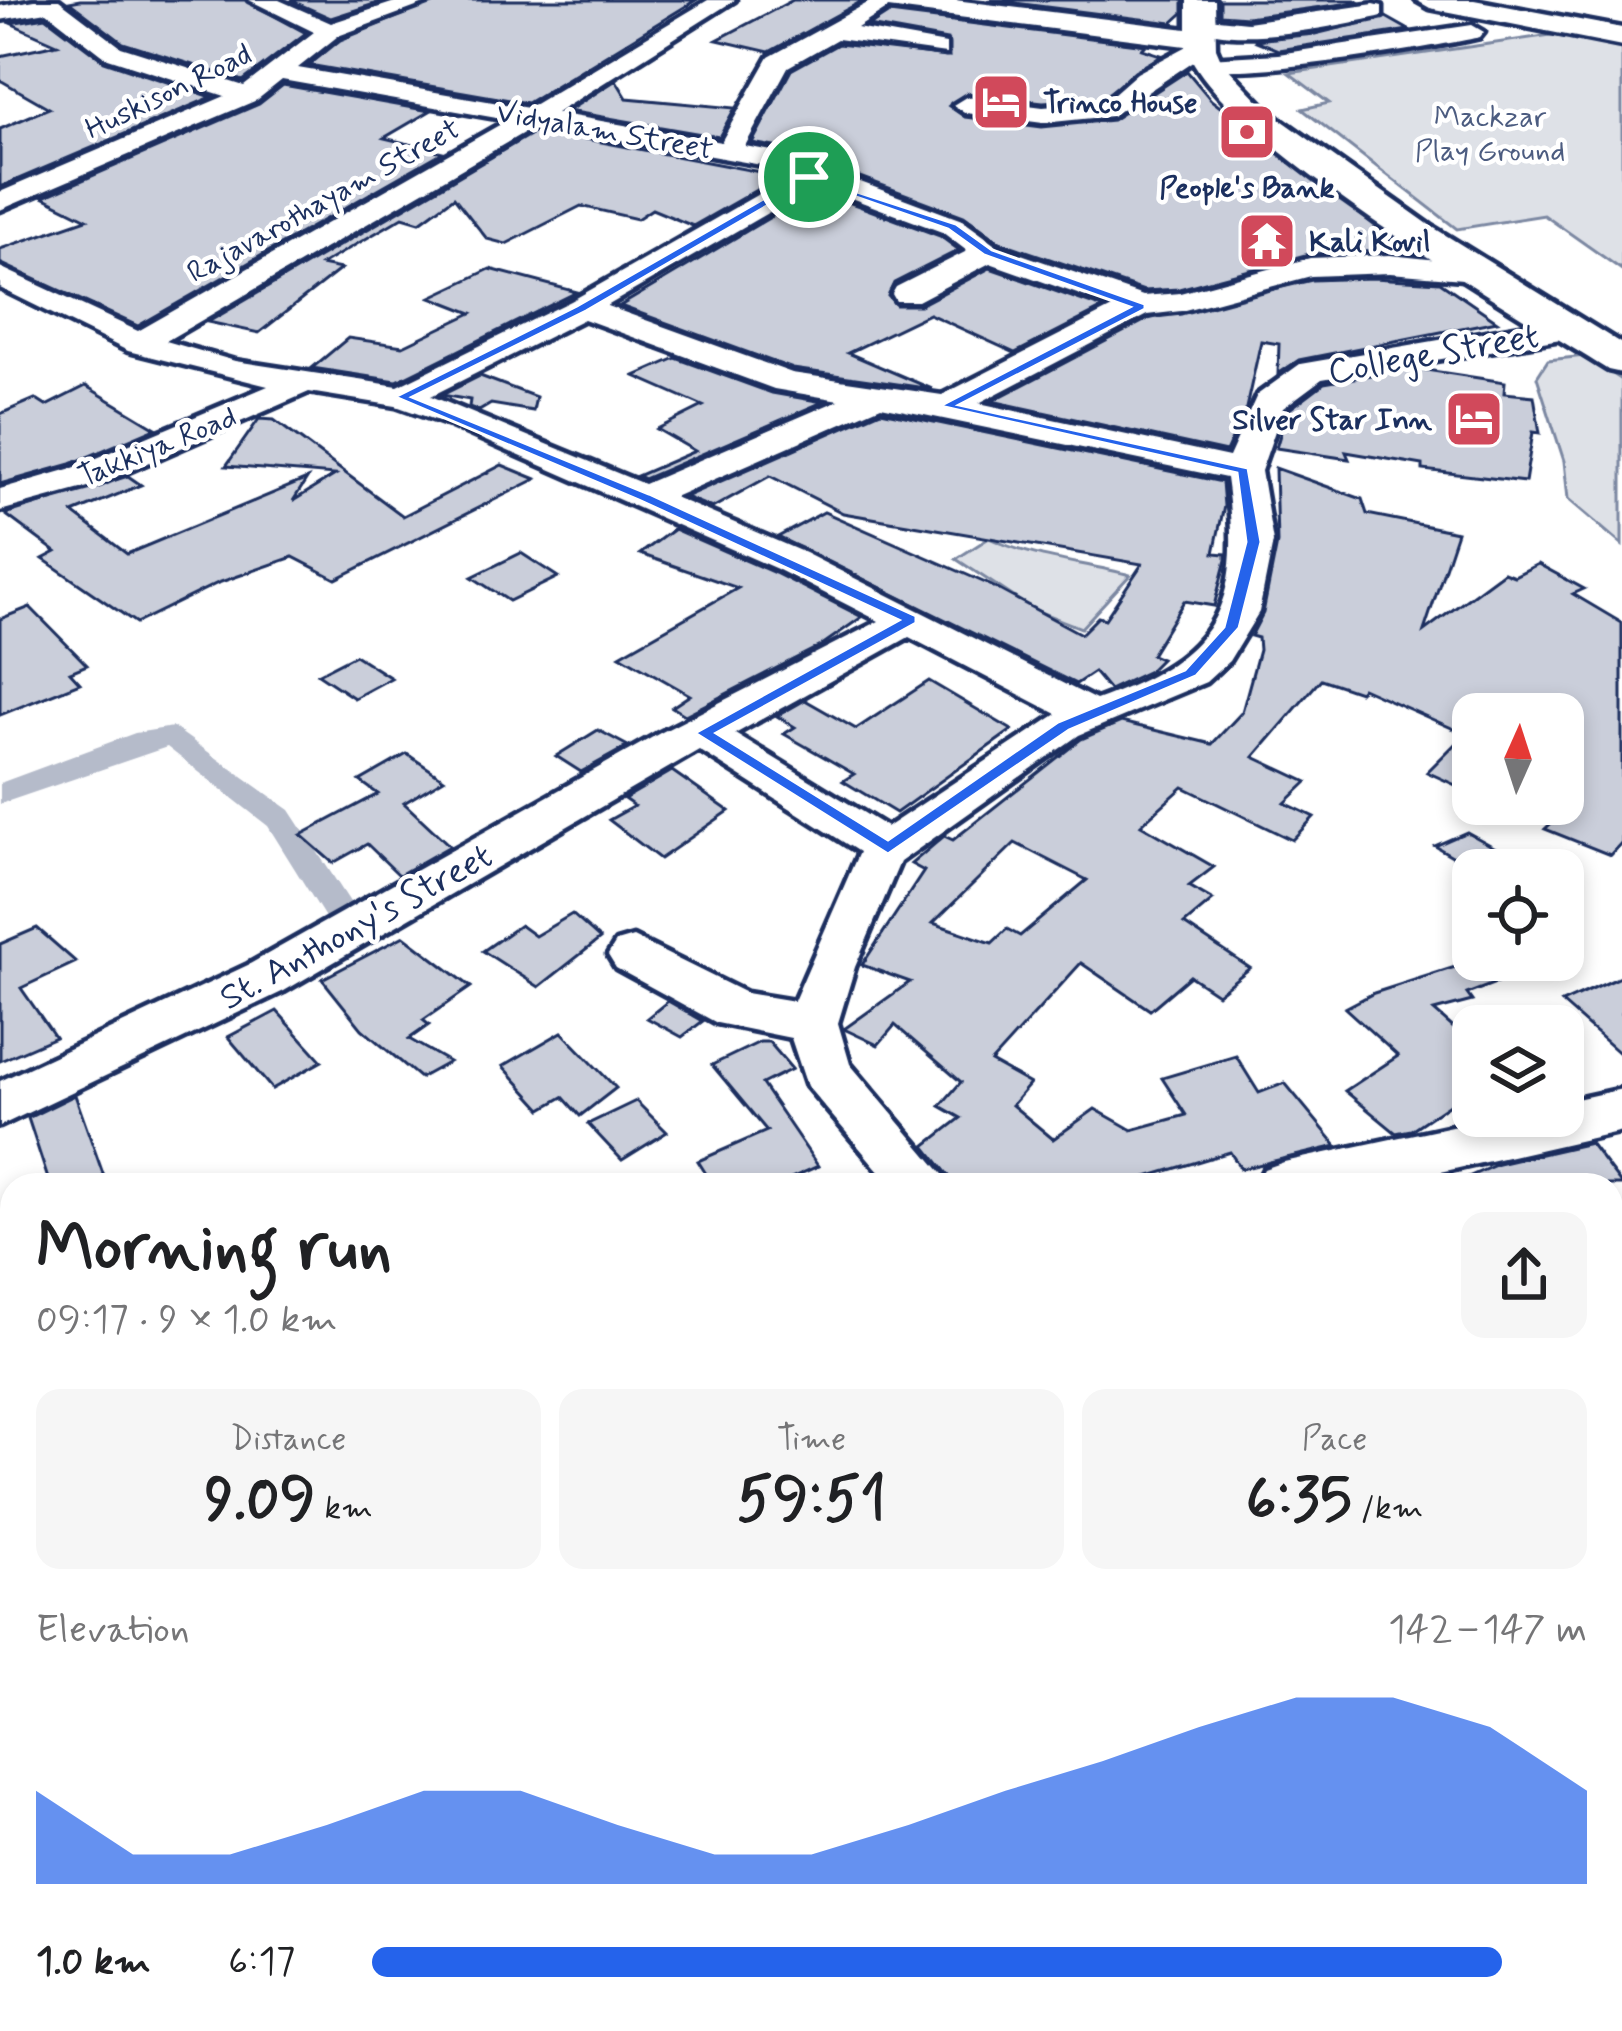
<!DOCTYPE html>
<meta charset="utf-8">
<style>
:root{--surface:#fff;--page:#f6f6f6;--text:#202124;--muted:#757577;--accent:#2563eb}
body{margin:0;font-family:Mynerve,sans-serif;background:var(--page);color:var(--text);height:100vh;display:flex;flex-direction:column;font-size:45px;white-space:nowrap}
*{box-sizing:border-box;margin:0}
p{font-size:39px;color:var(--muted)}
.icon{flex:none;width:66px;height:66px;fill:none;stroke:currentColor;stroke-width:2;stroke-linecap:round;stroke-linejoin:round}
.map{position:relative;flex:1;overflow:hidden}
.side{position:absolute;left:0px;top:1173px;width:1623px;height:858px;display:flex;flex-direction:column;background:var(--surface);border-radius:36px 36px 0 0;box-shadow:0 6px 18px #0003}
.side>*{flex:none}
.needle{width:78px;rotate:3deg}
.controls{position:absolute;left:1452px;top:693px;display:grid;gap:24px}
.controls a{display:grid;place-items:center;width:132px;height:132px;border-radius:24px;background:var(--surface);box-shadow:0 6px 18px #0003;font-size:60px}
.pin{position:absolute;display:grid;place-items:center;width:102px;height:102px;color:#fff;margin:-51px;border:6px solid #fff;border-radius:50%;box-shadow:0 3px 12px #0007}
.round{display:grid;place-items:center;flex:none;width:126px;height:126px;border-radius:24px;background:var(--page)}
.head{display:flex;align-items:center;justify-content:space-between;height:204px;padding:0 36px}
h1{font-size:66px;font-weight:700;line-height:90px}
.metrics{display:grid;grid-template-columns:repeat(3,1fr);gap:18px;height:204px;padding:12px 36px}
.metrics div{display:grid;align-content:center;border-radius:24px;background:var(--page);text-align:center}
.metrics b{font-size:60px;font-weight:700}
.metrics small{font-size:33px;font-weight:400}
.metrics p{font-size:33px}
.chart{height:336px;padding:24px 36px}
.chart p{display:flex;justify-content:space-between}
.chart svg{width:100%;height:216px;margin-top:12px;fill:var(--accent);opacity:.7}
ul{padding:0 36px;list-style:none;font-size:39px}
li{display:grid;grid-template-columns:192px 144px 1fr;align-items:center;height:90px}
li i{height:30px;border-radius:15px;background:var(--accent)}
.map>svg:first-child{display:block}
.green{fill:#dee1e7;stroke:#7c88a2;stroke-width:3}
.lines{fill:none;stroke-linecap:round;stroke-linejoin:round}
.canal{fill:#b5bbca;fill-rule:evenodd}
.building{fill:#caceda;stroke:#1b2f5e;stroke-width:3;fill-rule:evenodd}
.minor-casing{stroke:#1b2f5e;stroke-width:9}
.major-casing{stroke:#1b2f5e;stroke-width:9}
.minor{fill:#fff;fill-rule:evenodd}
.major{fill:#fff;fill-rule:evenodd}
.route{fill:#2563eb;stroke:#fff;stroke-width:3;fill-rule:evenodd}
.labels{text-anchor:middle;stroke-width:9;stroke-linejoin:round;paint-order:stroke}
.far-street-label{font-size:30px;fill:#1b2f5e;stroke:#fff}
.far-poi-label{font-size:30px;font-weight:bold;fill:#1b2f5e;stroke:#fff;text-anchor:start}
.far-park-label{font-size:30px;fill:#4c5c80;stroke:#fff}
.street-label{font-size:36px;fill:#1b2f5e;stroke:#fff}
</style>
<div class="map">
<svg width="1622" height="2031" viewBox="0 0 1622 2031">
<rect width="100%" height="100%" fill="#fff"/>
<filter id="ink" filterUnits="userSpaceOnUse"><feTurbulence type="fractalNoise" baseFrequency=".00833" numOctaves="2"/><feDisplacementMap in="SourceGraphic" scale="24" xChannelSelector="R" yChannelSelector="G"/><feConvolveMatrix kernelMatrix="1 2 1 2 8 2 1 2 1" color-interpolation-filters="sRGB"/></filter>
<g filter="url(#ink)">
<!-- green -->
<g class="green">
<path d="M1558,34L1622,46V270L1544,215L1457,229L1302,109L1329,103L1289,73Z"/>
<path d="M1585,356L1622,380V545L1568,499L1564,461L1537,377L1548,360Z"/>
<path d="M989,538C1034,559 1081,562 1130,575L1081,628L1032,609L956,559Z"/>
</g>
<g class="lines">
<!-- canal -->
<path class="canal" d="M173,727L290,810L363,922C351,941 326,958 304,952L299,943L326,919L268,826L167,747L0,804V783L135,733Z"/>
</g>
<!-- building -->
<g class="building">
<path d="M80,0H245L306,33L243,81L123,43L69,2Z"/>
<path d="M290,0H387L331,18Z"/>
<path d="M439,0H696L527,103L309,65L340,40Z"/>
<path d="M793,0H864L769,52L717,40Z"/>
<path d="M991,0H1183V13L1172,23Z"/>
<path d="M1220,0H1355L1358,2L1247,17L1220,15Z"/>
<path d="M889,13L1146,45L1142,49L1161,55L1102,98L1043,102L967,93L949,106L965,117L1042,127L1112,120L1187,71L1211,100L1391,238L1385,251L1309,254L1179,289L1144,291L1000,242L964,216L785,149L752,143L791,70L838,44L949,57L947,40L869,26Z"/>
<path d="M46,17L104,61L212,97L0,187V129L49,108L0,80V56L57,44L10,23Z"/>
<path d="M1386,17L1409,30L1278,50L1254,40L1315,34Z"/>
<path d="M616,80L627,98L735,108L719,137L568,111Z"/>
<path d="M283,85L430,111L384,138L443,152L138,326L0,263V249L87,219L43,197L259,104Z"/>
<path d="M538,130L781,176L693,226L652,209L637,219L581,206L506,244L487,239L454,197L420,222L403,217L321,265L341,269L259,333L208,322Z"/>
<path d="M816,190L940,236L959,250L894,283L888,296L896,305H920L990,268L1103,308L1015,353L929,314L848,353L932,389L793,369L620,306Z"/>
<path d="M490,269L577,292L397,381L312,368L348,338L403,346L472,313L431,297Z"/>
<path d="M1373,278L1440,282L1497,321L1299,360L1278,374L1279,344L1261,341L1246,408L1226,452L992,401L1148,319L1312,280Z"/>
<path d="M676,358L772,393L823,402L644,479L637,476L695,451L657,429L703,406L635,376Z"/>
<path d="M1413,368L1505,382L1504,393L1534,396L1540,433L1533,432L1525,482L1423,470V465L1346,452L1349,459L1276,448L1287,411L1324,383Z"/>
<path d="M480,376L536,397L533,411L491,404L479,411L469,407L470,400L442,395Z"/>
<path d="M86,386L156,428L71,464L0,484V414L35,399L46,406Z"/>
<path d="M881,411L1222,482L1224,506L1214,553L1226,554V560L1214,606L1184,601L1151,655L1161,659L1149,671L1109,690L1094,672L1076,684L778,537L824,512L990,585L1081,634L1098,617L1105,619L1142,564L843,513L770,476L712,508L685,497Z"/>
<path d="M259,419L274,420L403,516L502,465L536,479L336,579L293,557L218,583L136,623L43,559L56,552L5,514L128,476L141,485L73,513L127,554L307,479L293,501L335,475L226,466Z"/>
<path d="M1275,468L1362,499L1367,514L1457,532L1424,631L1504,572L1514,576L1538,564L1584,589L1573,594L1622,623V842L1610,855L1545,829L1563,812V714H1473V793L1427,772L1465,734L1362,688L1359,692L1321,679L1254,757L1307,782L1285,803L1314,817L1292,840L1183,787L1141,825L1214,867L1189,886L1213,900L1184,924L1250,968L1217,994L1190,976L1150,1010L1081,963L991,1062L1030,1084L1012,1105L1053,1139L1095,1109L1132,1130L1186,1115L1162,1078L1236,1056L1259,1093L1285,1083L1337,1146L1241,1169L1230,1152L1120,1185H956L925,1146L961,1118L940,1106L961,1082L895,1025L878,1045L844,1029L910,982L862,965L924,871L911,864L944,836L953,840L1081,739L1121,722L1212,744L1242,712L1259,650L1258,638L1251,636L1263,613L1277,543ZM1015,843L1087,880L1020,936L1007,929L992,943L933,923Z"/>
<path d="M674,529L775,573L862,617L822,645L685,715L672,707L690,695L620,655L738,588L640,554Z"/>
<path d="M521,553L558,577L509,601L472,577Z"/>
<path d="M30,607L87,665L70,672L80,683L0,715V619Z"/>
<path d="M355,655L391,678L354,698L318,674Z"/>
<path d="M929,681L1012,730L896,813L843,781L854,774L784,734L795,727L777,716L805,700L856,729Z"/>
<path d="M598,730L628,746L581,772L556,756Z"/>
<path d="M407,754L444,779L404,803L450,846L399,875L367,844L333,863L301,835L378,794L360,781Z"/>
<path d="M672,771L729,811L660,859L609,820L634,806L624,799Z"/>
<path d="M1467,832L1535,870H1476L1435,846Z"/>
<path d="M572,914L600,939L539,987L483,951L520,925L535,936Z"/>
<path d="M37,928L76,962L21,988L55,1037L0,1061V944Z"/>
<path d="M404,936L471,987L423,1020L429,1025L409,1039L449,1062L420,1078L362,1029L322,979Z"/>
<path d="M1477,960L1550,962L1467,994L1472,1001L1434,1011L1473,1045V1088L1411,1130L1396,1133L1345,1091L1398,1056L1345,1008L1374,993Z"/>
<path d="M1622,976V1056L1562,1003Z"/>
<path d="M668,1001L703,1021L682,1037L647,1018Z"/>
<path d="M277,1011L322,1061L272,1089L228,1037Z"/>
<path d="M562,1032L616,1088L580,1116L563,1097L542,1109L503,1066Z"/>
<path d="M760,1042H769L792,1069L762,1084L818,1166L775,1185H713L698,1161L767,1131L712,1065Z"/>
<path d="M75,1095L107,1185H50L28,1118Z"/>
<path d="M636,1101L667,1132L622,1160L588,1124Z"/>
<path d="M1590,1143L1622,1185H1450L1498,1164Z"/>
</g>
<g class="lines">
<!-- minor casing -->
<g class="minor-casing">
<g id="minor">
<path d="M34,0H59L121,47L244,86L314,32L249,0H279L331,23L401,0H435L338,36L298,68L528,108L708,0H735L556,113L721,142L769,57L873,0H901L857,28L946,44V54L837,39L788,67L745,146L783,153L962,220L998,246L1143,296L1180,293L1310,258L1390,255L1486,265L1490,271L1475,280L1390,273L1311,276L1181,311L1147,315L979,403L1229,457L1257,395L1300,364L1567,318L1583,328L1567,338L1322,379L1283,408L1261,471L1273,542L1259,612L1229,661L1206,682L1079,735L900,862L855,967L838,1023L850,1064L952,1185H891L807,1086L791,1038L717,1023L616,968L608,955L616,942L633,937L746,993L794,1001L859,852L699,750L284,991L0,1126V1081L248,965L660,733L879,621L777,569L447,424L396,406L309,392L99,484L0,511V489L73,468L268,386L128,351L0,288V267L138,331L508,120L282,80L257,100L0,210V192L225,96L105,57L47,12L0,20V6ZM537,125L767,166L792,175L571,301L398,386L235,361L166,341ZM816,185L942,232L967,251L896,287L892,294L896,301H918L990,263L1114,307L942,395L792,373L607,306ZM584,319L774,389L839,400L644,484L431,396ZM881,406L1226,478C1244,605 1218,656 1096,700L805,553L674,497ZM909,637L1057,714L887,827L735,734Z"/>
<path d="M1374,4L1382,6V16C1345,25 1225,49 1196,25L1208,18L1247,22Z"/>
<path d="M1472,25L1484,32L1480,37C1441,46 1217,84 1196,65L1208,58L1278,54Z"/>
<path d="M1193,43L1213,48L1112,116L1043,123L966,113L953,105L966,97L1043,107L1104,102L1137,73Z"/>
<path d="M1622,1089V1131L1384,1185H1256L1264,1169L1284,1162L1498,1116H1563V1102Z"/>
<path d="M1611,1573L1622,1577V1651L1611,1646Z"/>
<path d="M12,1745V1819L0,1824V1750Z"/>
<path d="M338,2019H418L419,2031H339Z"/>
<path d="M852,2019H935L940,2031H857Z"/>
</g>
</g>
<!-- major casing -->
<g class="major-casing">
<g id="major">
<path d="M874,0H955L1187,29V0H1215L1216,48L1222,62L1269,111L1431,226L1622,344V373L1608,370C1519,314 1213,136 1186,46L888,8Z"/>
<path d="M1416,0H1474L1622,28V46L1430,8Z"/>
<path d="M0,1808L12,1813V1916L0,1911Z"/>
<path d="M113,2019H219L224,2031H118Z"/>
</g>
</g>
<!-- minor -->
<use href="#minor" class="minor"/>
<!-- major -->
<use href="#major" class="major"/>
</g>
</g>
<!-- route -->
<path class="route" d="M805,175L956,224L992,250L1145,304V309L959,405L1248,468L1261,542L1239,628L1196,676L1069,730L888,854L695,733L899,620L639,500L395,397L577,306ZM810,181L948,229L984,255L1130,307L940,406L1237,473L1246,542L1224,627L1185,670L1058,722L888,840L716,733L916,623V616L649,494L412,397L586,311Z"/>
<!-- icons -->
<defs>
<g id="hotel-square" transform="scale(3)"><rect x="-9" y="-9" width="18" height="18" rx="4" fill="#d1495b" stroke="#fff"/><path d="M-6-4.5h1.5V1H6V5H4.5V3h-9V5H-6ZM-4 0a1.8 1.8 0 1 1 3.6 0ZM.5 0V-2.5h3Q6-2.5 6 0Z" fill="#fff"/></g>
<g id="bank-square" transform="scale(3)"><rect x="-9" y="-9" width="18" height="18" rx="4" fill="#d1495b" stroke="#fff"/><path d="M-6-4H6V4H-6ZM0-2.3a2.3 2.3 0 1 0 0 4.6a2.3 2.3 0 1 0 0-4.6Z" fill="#fff"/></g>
<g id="temple-square" transform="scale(3)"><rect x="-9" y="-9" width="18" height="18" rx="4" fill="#d1495b" stroke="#fff"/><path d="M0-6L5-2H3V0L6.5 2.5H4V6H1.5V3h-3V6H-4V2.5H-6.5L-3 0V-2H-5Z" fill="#fff"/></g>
</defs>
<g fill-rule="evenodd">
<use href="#hotel-square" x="1001" y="102"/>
<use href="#bank-square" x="1247" y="132"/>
<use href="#temple-square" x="1267" y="241"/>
<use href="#hotel-square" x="1474" y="419"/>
</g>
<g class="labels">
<!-- far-street labels -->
<g class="far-street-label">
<text transform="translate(168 91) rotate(-26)" y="10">Huskison Road</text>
<text transform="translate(605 130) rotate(10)" y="10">Vidyalam Street</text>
<text transform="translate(323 200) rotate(-29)" y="10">Rajavarothayam Street</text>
<text transform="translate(157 446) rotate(-22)" y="10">Takkiya Road</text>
</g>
<!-- far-poi labels -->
<g class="far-poi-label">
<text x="1043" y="112">Trinco House</text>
<text x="1247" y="197" text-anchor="middle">People's Bank</text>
<text x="1309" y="251">Kali Kovil</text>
<text x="1432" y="429" text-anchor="end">Silver Star Inn</text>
</g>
<!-- far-park labels -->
<g class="far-park-label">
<text x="1490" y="126">Mackzar<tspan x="1490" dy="34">Play Ground</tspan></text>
</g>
<!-- street labels -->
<g class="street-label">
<text transform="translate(1433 352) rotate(-10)" y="13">College Street</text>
<text transform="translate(355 925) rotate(-29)" y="13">St. Anthony's Street</text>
</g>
</g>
</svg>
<div class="controls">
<a><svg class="needle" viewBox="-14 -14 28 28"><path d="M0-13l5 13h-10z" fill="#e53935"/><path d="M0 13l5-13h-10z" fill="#757577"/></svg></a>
<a><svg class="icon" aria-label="locate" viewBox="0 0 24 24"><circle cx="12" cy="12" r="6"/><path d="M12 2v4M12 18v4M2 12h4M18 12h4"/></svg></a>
<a><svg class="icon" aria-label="layers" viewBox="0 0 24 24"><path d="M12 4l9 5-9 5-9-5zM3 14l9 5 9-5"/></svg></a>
</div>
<div class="pin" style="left:809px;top:177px;background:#1e9e55"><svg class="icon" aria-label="arrive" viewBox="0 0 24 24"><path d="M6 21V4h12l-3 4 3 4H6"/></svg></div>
<section class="side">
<div class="head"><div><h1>Morning run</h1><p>09:17 · 9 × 1.0 km</p></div><a class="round"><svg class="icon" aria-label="share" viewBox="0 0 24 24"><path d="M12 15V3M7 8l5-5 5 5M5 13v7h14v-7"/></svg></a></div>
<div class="metrics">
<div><p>Distance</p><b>9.09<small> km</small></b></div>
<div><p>Time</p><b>59:51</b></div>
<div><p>Pace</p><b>6:35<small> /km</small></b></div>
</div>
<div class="chart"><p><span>Elevation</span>142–147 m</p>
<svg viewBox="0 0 160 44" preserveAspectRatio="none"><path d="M0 44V25L10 38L20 38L30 32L40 25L50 25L60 32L70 38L80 38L90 32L100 25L110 19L120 12L130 6L140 6L150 12L160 25V44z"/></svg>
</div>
<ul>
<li><b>1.0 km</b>6:17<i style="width:93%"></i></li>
</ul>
</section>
</div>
